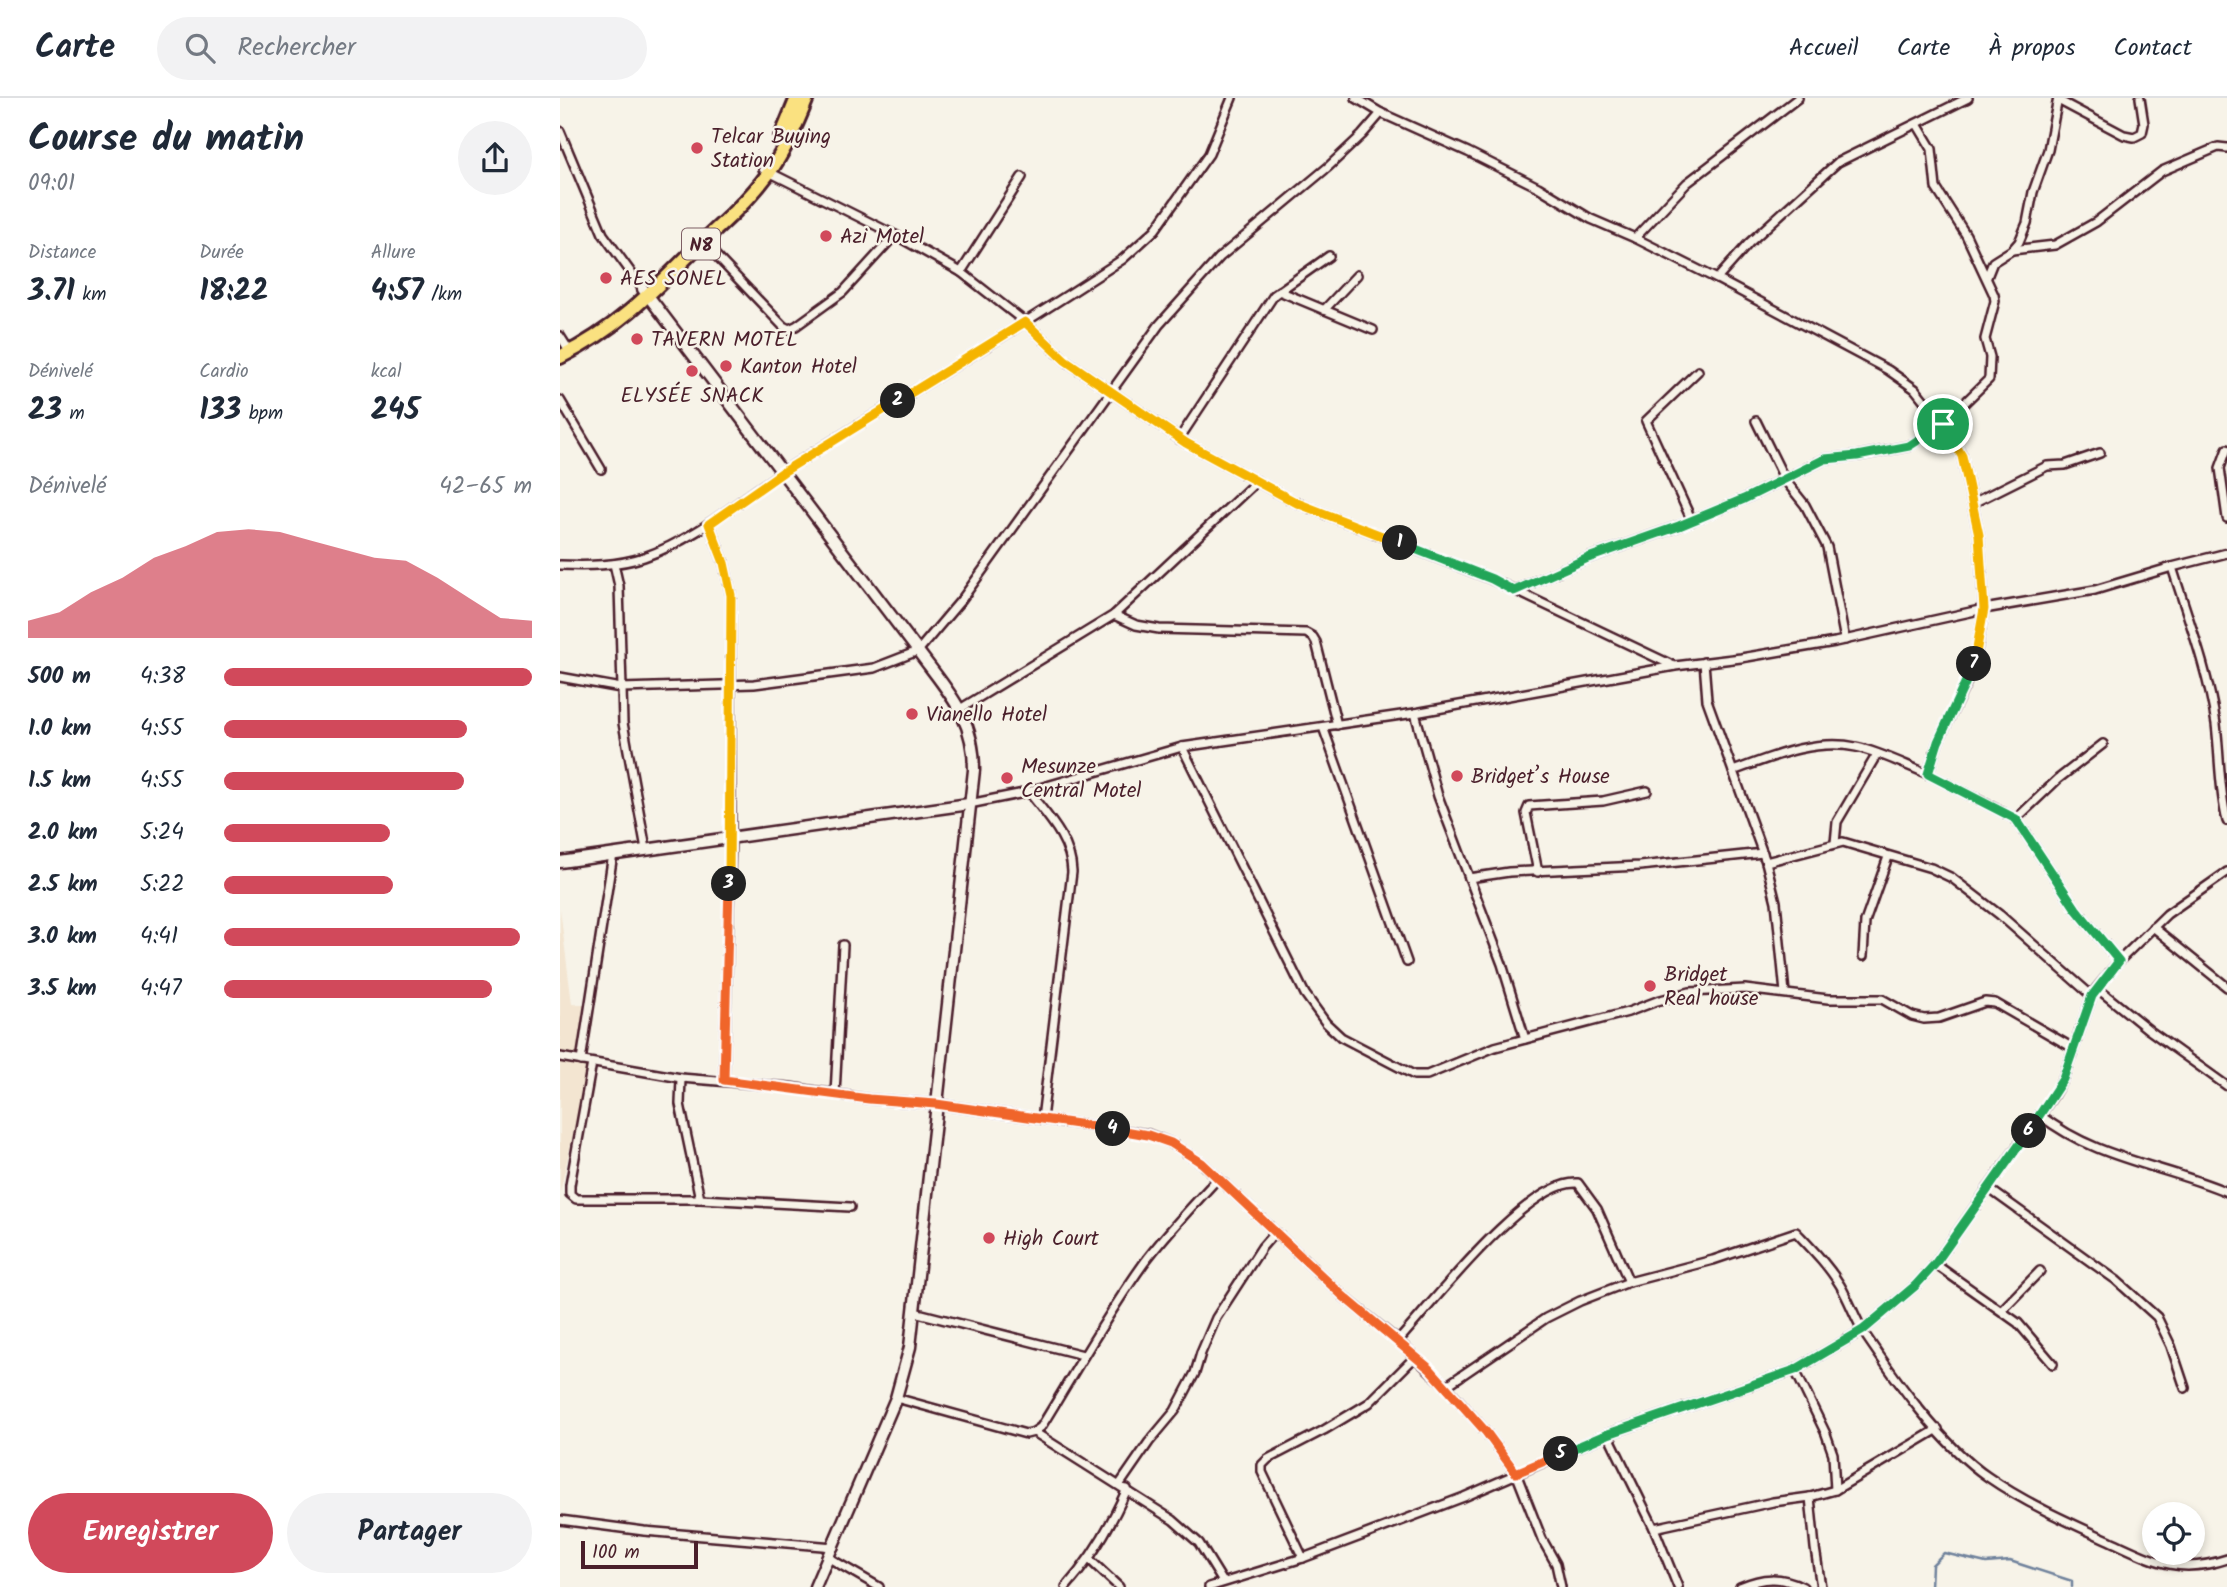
<!DOCTYPE html>
<html lang="fr">
<meta charset="utf-8">
<style>
:root{--surface:#fff;--page:#f2f2f3;--text:#1f2937;--muted:#747a83;--line:#e0e1e3;--accent:#d1495b}
body{margin:0;font-family:Kalam,sans-serif;background:var(--page);color:var(--text);height:100vh;display:flex;flex-direction:column;font-size:26px;white-space:nowrap}
*{box-sizing:border-box;margin:0}
p{font-size:23px;color:var(--muted)}
.icon{flex:none;width:38px;height:38px;fill:none;stroke:currentColor;stroke-width:2;stroke-linecap:round;stroke-linejoin:round}
.map{position:relative;flex:1;overflow:hidden}
.panel{display:flex;flex-direction:column;background:var(--surface);width:560px}
.panel>*{flex:none}
.controls{position:absolute;left:1582px;top:1404px;display:grid;gap:14px}
.controls a{display:grid;place-items:center;width:63px;height:63px;border-radius:50%;background:var(--surface);box-shadow:0 4px 10px #0003;font-size:35px}
.scale{position:absolute;left:21px;bottom:18px;width:117px;box-sizing:border-box;padding-left:7px;border:4px solid #4a1f2b;border-top:0;font-size:19px;line-height:24px;white-space:nowrap;color:#4a1f2b;-webkit-text-stroke:5px #f7f3e8;paint-order:stroke}
.pin{position:absolute;display:grid;place-items:center;width:60px;height:60px;color:#fff;margin:-30px;border:4px solid #fff;border-radius:50%;box-shadow:0 2px 7px #0007}
.km{position:absolute;width:35px;height:35px;margin:-18px;border-radius:50%;background:#222;color:#fff;font-size:19px;line-height:35px;text-align:center}
.round{display:grid;place-items:center;flex:none;width:74px;height:74px;border-radius:37px;background:var(--page)}
.summary{display:flex;align-items:center;justify-content:space-between;height:119px;padding:0 28px}
h1{font-size:38px;font-weight:600;line-height:52px}
.figures{display:grid;grid-template-columns:repeat(3,1fr);gap:10px;height:119px;padding:7px 28px}
.figures div{display:grid;align-content:center}
.figures b{font-size:30px;font-weight:600}
.figures small{font-size:19px;font-weight:400}
.figures p{font-size:19px}
.chart{height:196px;padding:14px 28px}
.chart p{display:flex;justify-content:space-between}
.chart svg{width:100%;height:126px;margin-top:7px;fill:var(--accent);opacity:.7}
.button{display:flex;gap:14px;margin-top:auto;padding:14px 28px}
.button a{flex:1;height:80px;border-radius:42px;background:var(--accent);color:#fff;font-size:28px;font-weight:600;line-height:80px;text-align:center}
.button a+a{background:var(--page);color:var(--text)}
ul{padding:0 28px;list-style:none;font-size:23px}
li{display:grid;grid-template-columns:112px 84px 1fr;align-items:center;height:52px}
li i{height:18px;border-radius:9px;background:var(--accent)}
header{display:flex;align-items:center;gap:42px;box-sizing:border-box;height:98px;padding:0 35px;background:var(--surface);border-bottom:2px solid var(--line)}
header strong{font-size:33px}
nav{display:flex;gap:38px;margin-inline-start:auto;font-size:24px}
.search{width:490px;height:63px;background:var(--page);display:flex;align-items:center;gap:18px;box-sizing:border-box;padding:0 24px;border-radius:38px;color:var(--muted);font-size:26px}
main{display:flex;flex:1;min-height:0}
.map>svg:first-child{display:block}
.built{fill:#f3e5d1}
.lines{fill:none;stroke-linecap:round;stroke-linejoin:round}
.stream{stroke:#6f829c;stroke-width:2.5}
.street-casing{stroke:#4a1f2b;stroke-width:12}
.secondary-casing{stroke:#4a1f2b;stroke-width:15}
.highway-casing{stroke:#4a1f2b;stroke-width:18}
.street{stroke:#f7f3e8;stroke-width:7}
.secondary{stroke:#f7f3e8;stroke-width:10}
.highway{stroke:#fae180;stroke-width:12}
.split-1-casing{stroke:#fff;stroke-width:14}
.split-2-casing{stroke:#fff;stroke-width:14}
.split-3-casing{stroke:#fff;stroke-width:14}
.split-4-casing{stroke:#fff;stroke-width:14}
.split-5-casing{stroke:#fff;stroke-width:14}
.split-6-casing{stroke:#fff;stroke-width:14}
.split-7-casing{stroke:#fff;stroke-width:14}
.split-8-casing{stroke:#fff;stroke-width:14}
.split-1{stroke:#22a559;stroke-width:9}
.split-2{stroke:#f5b400;stroke-width:9}
.split-3{stroke:#f5b400;stroke-width:9}
.split-4{stroke:#f0652b;stroke-width:9}
.split-5{stroke:#f0652b;stroke-width:9}
.split-6{stroke:#22a559;stroke-width:9}
.split-7{stroke:#22a559;stroke-width:9}
.split-8{stroke:#f5b400;stroke-width:9}
.poi-dot{fill:#d1495b;stroke:#f7f3e8;stroke-width:2.5}
.labels{text-anchor:middle;stroke-width:5;stroke-linejoin:round;paint-order:stroke}
.shield{fill:#f7f3e8;stroke:#7e5f64;stroke-width:2}
.shield-label{font-size:19px;font-weight:bold;fill:#4a1f2b}
.poi-label{font-size:21px;fill:#4a1f2b;stroke:#f7f3e8;text-anchor:start}
</style>
<header>
<strong>Carte</strong>
<div class="search"><svg class="icon" aria-label="search" viewBox="0 0 24 24"><circle cx="10" cy="10" r="6"/><path d="M15 15l6 6"/></svg>Rechercher</div>
<nav><a>Accueil</a><a>Carte</a><a>À propos</a><a>Contact</a></nav>
</header>
<main>
<section class="panel">
<div class="summary"><div><h1>Course du matin</h1><p>09:01</p></div><a class="round"><svg class="icon" aria-label="share" viewBox="0 0 24 24"><path d="M12 15V3M7 8l5-5 5 5M5 13v7h14v-7"/></svg></a></div>
<div class="figures">
<div><p>Distance</p><b>3.71<small> km</small></b></div>
<div><p>Durée</p><b>18:22</b></div>
<div><p>Allure</p><b>4:57<small> /km</small></b></div>
</div>
<div class="figures">
<div><p>Dénivelé</p><b>23<small> m</small></b></div>
<div><p>Cardio</p><b>133<small> bpm</small></b></div>
<div><p>kcal</p><b>245</b></div>
</div>
<div class="chart"><p><span>Dénivelé</span>42–65 m</p>
<svg viewBox="0 0 160 44" preserveAspectRatio="none"><path d="M0 44V38L10 35L20 28L30 23L40 16L50 12L60 7L70 6L80 7L90 10L100 13L110 16L120 17L130 23L140 30L150 37L160 38V44z"/></svg>
</div>
<ul>
<li><b>500 m</b>4:38<i style="width:100%"></i></li>
<li><b>1.0 km</b>4:55<i style="width:79%"></i></li>
<li><b>1.5 km</b>4:55<i style="width:78%"></i></li>
<li><b>2.0 km</b>5:24<i style="width:54%"></i></li>
<li><b>2.5 km</b>5:22<i style="width:55%"></i></li>
<li><b>3.0 km</b>4:41<i style="width:96%"></i></li>
<li><b>3.5 km</b>4:47<i style="width:87%"></i></li>
</ul>
<div class="button"><a>Enregistrer</a><a>Partager</a></div>
</section>
<div class="map">
<svg width="1667" height="1489" viewBox="0 0 1667 1489">
<rect width="100%" height="100%" fill="#f7f3e8"/>
<filter id="ink" filterUnits="userSpaceOnUse"><feTurbulence type="fractalNoise" baseFrequency=".0143" numOctaves="2"/><feDisplacementMap in="SourceGraphic" scale="14" xChannelSelector="R" yChannelSelector="G"/><feConvolveMatrix kernelMatrix="1 2 1 2 8 2 1 2 1" color-interpolation-filters="sRGB"/></filter>
<g filter="url(#ink)">
<!-- built -->
<path class="built" d="M0,811L12,906L25,907L17,966L28,970L0,1094Z"/>
<g class="lines">
<!-- stream -->
<path class="stream" d="M1371,1489L1372,1467L1384,1455L1426,1465L1450,1463L1512,1483V1489"/>
<!-- street casing -->
<g class="street-casing">
<g id="street">
<path d="M796,0L821,15L908,54L978,89L1031,121L1075,140L1157,181L1328,272L1355,291L1383,326L1402,358L1419,437L1424,511L1414,569L1378,644L1368,676L1456,721"/>
<path d="M1498,2L1564,37L1574,39L1582,35L1584,26L1580,0"/>
<path d="M0,33L43,136L83,191"/>
<path d="M203,71L335,137L401,174L465,224L505,262L626,345L737,405L931,481L1114,568"/>
<path d="M1075,140L1127,85L1238,0"/>
<path d="M143,144L223,228L229,231L236,228L283,194L335,137"/>
<path d="M1452,152L1495,147L1536,124L1602,73L1658,49L1667,50"/>
<path d="M401,174L462,79"/>
<path d="M1427,179L1433,164L1452,152L1459,144L1467,125L1473,94L1488,52L1498,0"/>
<path d="M1157,181L1189,145L1278,64L1408,0"/>
<path d="M719,193L813,232"/>
<path d="M764,212L797,177"/>
<path d="M0,238L7,249"/>
<path d="M0,302L41,371"/>
<path d="M1196,323L1225,382L1245,407L1267,449L1285,542"/>
<path d="M619,341L714,197L769,158"/>
<path d="M1667,351L1660,370L1667,420"/>
<path d="M1413,405L1487,368L1505,367L1540,355"/>
<path d="M1132,423L1086,323L1138,273"/>
<path d="M149,426L164,465L171,497V740L164,982"/>
<path d="M54,466L59,488L63,625L86,751"/>
<path d="M0,467C28,468 57,468 84,459C139,440 181,400 229,370C340,301 453,234 563,161L595,132L649,56L672,0"/>
<path d="M1612,469C1628,520 1648,573 1656,626C1660,659 1659,691 1667,723"/>
<path d="M954,493L1028,460L1119,428L1184,401L1265,361L1297,358L1349,348L1383,326L1429,281L1430,259L1425,241L1435,203L1434,197L1406,137L1376,90L1372,51L1357,26"/>
<path d="M554,517L576,527L599,531L746,535L753,539L756,544L777,627"/>
<path d="M1144,564L1147,602L1206,764L1216,804L1225,895"/>
<path d="M0,579L61,590L194,586L314,570L358,553L402,501L599,227L660,159L768,69L802,37L821,15"/>
<path d="M400,611L554,517L697,383"/>
<path d="M855,615L878,698L942,866L965,941"/>
<path d="M763,629L847,864"/>
<path d="M1543,646L1498,681L1456,721L1516,811L1559,863"/>
<path d="M622,649L745,896L766,925L781,939L854,977H867L935,949L1068,914L1097,903L1130,894L1185,891L1268,901H1322L1352,918L1364,921L1379,920L1425,904L1435,905L1513,950"/>
<path d="M1173,673C1211,659 1255,640 1296,649C1320,654 1345,667 1368,676"/>
<path d="M468,693C487,718 511,741 512,774L482,1021"/>
<path d="M409,706L459,696L622,649L855,615L1115,568L1181,560L1275,544L1424,511L1535,492L1612,469L1667,455"/>
<path d="M1275,745L1277,724L1317,656"/>
<path d="M1206,764L1283,744L1371,770L1392,780L1440,817L1532,898"/>
<path d="M978,774L966,715L969,708L1043,703L1087,693"/>
<path d="M909,780L949,774L1080,768L1203,755"/>
<path d="M1593,829L1667,889"/>
<path d="M1303,858L1305,824L1328,759"/>
<path d="M1537,890L1589,932L1667,988"/>
<path d="M0,959L121,980L229,989L309,1001L376,1006L588,1036L611,1045L642,1065L783,1198L838,1243L886,1288L926,1334L956,1375L982,1441L996,1466L1001,1489"/>
<path d="M21,963L53,756"/>
<path d="M32,965L10,1087V1096L16,1101H140L290,1109"/>
<path d="M121,980L120,1006L140,1101"/>
<path d="M275,996L283,847"/>
<path d="M1480,1017C1535,1061 1603,1067 1667,1094"/>
<path d="M1428,1090L1556,1182L1597,1219L1611,1248L1625,1290"/>
<path d="M1375,1166L1458,1225L1493,1266"/>
<path d="M1442,1212L1480,1173"/>
<path d="M354,1214L523,1257"/>
<path d="M838,1243C872,1206 968,1081 1018,1085L1037,1111L1069,1184"/>
<path d="M1235,1272L1266,1336L1273,1356L1275,1392"/>
<path d="M886,1288L986,1220L1020,1203L1069,1184L1153,1162L1236,1134C1252,1151 1268,1167 1280,1187C1289,1202 1295,1220 1304,1235C1335,1281 1382,1348 1428,1379C1464,1404 1506,1423 1546,1441C1591,1461 1616,1478 1667,1461"/>
<path d="M336,1300L466,1336L474,1334L481,1329C515,1274 546,1218 584,1165C606,1135 633,1108 658,1080"/>
<path d="M474,1334L613,1422L639,1445L663,1484"/>
<path d="M1048,1336L1094,1430L1118,1489"/>
<path d="M560,1386L589,1344L615,1313L635,1275L641,1255L656,1220L702,1149L715,1134"/>
<path d="M1250,1399L1255,1450L1261,1489"/>
<path d="M0,1422L84,1433L274,1449"/>
<path d="M1094,1430L1213,1404L1250,1399L1275,1392L1378,1331"/>
<path d="M269,1460L319,1489"/>
<path d="M743,1460L702,1374V1367L708,1361L764,1332L809,1305L855,1259"/>
<path d="M530,1462L559,1489"/>
<path d="M506,1489C533,1459 551,1427 567,1391"/>
<path d="M649,1489L743,1460L904,1399L1048,1336L1235,1272L1303,1232L1355,1188L1375,1166L1493,998L1503,981L1532,898L1537,890L1559,863L1607,816L1667,774"/>
<path d="M1180,1489C1202,1479 1221,1478 1243,1489"/>
</g>
</g>
<!-- secondary casing -->
<g class="secondary-casing">
<g id="secondary">
<path d="M83,191L358,553C388,594 414,618 414,672L350,1249L336,1300L255,1489"/>
<path d="M0,764L409,706"/>
</g>
</g>
<!-- highway casing -->
<g class="highway-casing">
<g id="highway">
<path d="M221,39L237,0"/>
<path d="M0,259C57,231 93,193 137,149C162,126 188,103 208,76C224,54 237,26 247,0"/>
</g>
</g>
<!-- street -->
<use href="#street" class="street"/>
<!-- secondary -->
<use href="#secondary" class="secondary"/>
<!-- highway -->
<use href="#highway" class="highway"/>
</g>
</g>
<g class="lines" filter="url(#ink)">
<!-- split-1 casing -->
<g class="split-1-casing">
<path id="split-1" d="M840,445L932,481L954,493L1028,460L1119,428L1184,401L1265,361L1297,358L1349,348L1383,326"/>
</g>
<!-- split-2 casing -->
<g class="split-2-casing">
<path id="split-2" d="M338,303L465,224L505,262L626,345L737,405L840,445"/>
</g>
<!-- split-3 casing -->
<g class="split-3-casing">
<path id="split-3" d="M169,786L171,497L164,465L149,426L223,374L338,303"/>
</g>
<!-- split-4 casing -->
<g class="split-4-casing">
<path id="split-4" d="M169,786L164,982L309,1001L376,1006L553,1031"/>
</g>
<!-- split-5 casing -->
<g class="split-5-casing">
<path id="split-5" d="M553,1031L588,1037L611,1045L642,1065L783,1198L870,1271L926,1334L956,1375L1001,1356"/>
</g>
<!-- split-6 casing -->
<g class="split-6-casing">
<path id="split-6" d="M1001,1356L1048,1336L1235,1272L1303,1232L1355,1188L1375,1166L1469,1033"/>
</g>
<!-- split-7 casing -->
<g class="split-7-casing">
<path id="split-7" d="M1414,566L1378,644L1368,676L1456,721L1516,811L1559,863L1532,898L1503,981L1469,1033"/>
</g>
<!-- split-8 casing -->
<g class="split-8-casing">
<path id="split-8" d="M1383,326L1402,358L1419,437L1424,511L1414,566"/>
</g>
<!-- split-1 -->
<use href="#split-1" class="split-1"/>
<!-- split-2 -->
<use href="#split-2" class="split-2"/>
<!-- split-3 -->
<use href="#split-3" class="split-3"/>
<!-- split-4 -->
<use href="#split-4" class="split-4"/>
<!-- split-5 -->
<use href="#split-5" class="split-5"/>
<!-- split-6 -->
<use href="#split-6" class="split-6"/>
<!-- split-7 -->
<use href="#split-7" class="split-7"/>
<!-- split-8 -->
<use href="#split-8" class="split-8"/>
</g>
<!-- markers -->
<g class="poi-dot">
<circle cx="137" cy="50" r="7"/>
<circle cx="266" cy="138" r="7"/>
<circle cx="46" cy="180" r="7"/>
<circle cx="77" cy="241" r="7"/>
<circle cx="166" cy="268" r="7"/>
<circle cx="132" cy="273" r="7"/>
<circle cx="352" cy="616" r="7"/>
<circle cx="897" cy="678" r="7"/>
<circle cx="447" cy="680" r="7"/>
<circle cx="1090" cy="888" r="7"/>
<circle cx="429" cy="1140" r="7"/>
</g>
<g class="labels">
<!-- shield labels -->
<rect class="shield" x="122" y="130.5" width="38" height="31" rx="5"/>
<g class="shield-label">
<text x="141" y="153">N8</text>
</g>
<!-- poi labels -->
<g class="poi-label">
<text x="151" y="45">Telcar Buying<tspan x="151" dy="24">Station</tspan></text>
<text x="280" y="145">Azi Motel</text>
<text x="60" y="187">AES SONEL</text>
<text x="91" y="248">TAVERN MOTEL</text>
<text x="180" y="275">Kanton Hotel</text>
<text x="132" y="304" text-anchor="middle">ELYSÉE SNACK</text>
<text x="366" y="623">Vianello Hotel</text>
<text x="461" y="675">Mesunze<tspan x="461" dy="24">Central Motel</tspan></text>
<text x="911" y="685">Bridget’s House</text>
<text x="1104" y="883">Bridget<tspan x="1104" dy="24">Real house</tspan></text>
<text x="443" y="1147">High Court</text>
</g>
</g>
</svg>
<div class="controls">
<a><svg class="icon" aria-label="locate" viewBox="0 0 24 24"><circle cx="12" cy="12" r="6"/><path d="M12 2v4M12 18v4M2 12h4M18 12h4"/></svg></a>
</div>
<div class="scale">100 m</div>
<div class="pin" style="left:1383px;top:326px;background:#1e9e55"><svg class="icon" aria-label="arrive" viewBox="0 0 24 24"><path d="M6 21V4h12l-3 4 3 4H6"/></svg></div>
<b class="km" style="left:840px;top:445px">1</b>
<b class="km" style="left:338px;top:303px">2</b>
<b class="km" style="left:169px;top:786px">3</b>
<b class="km" style="left:553px;top:1031px">4</b>
<b class="km" style="left:1001px;top:1356px">5</b>
<b class="km" style="left:1469px;top:1033px">6</b>
<b class="km" style="left:1414px;top:566px">7</b>
</div>
</main>
